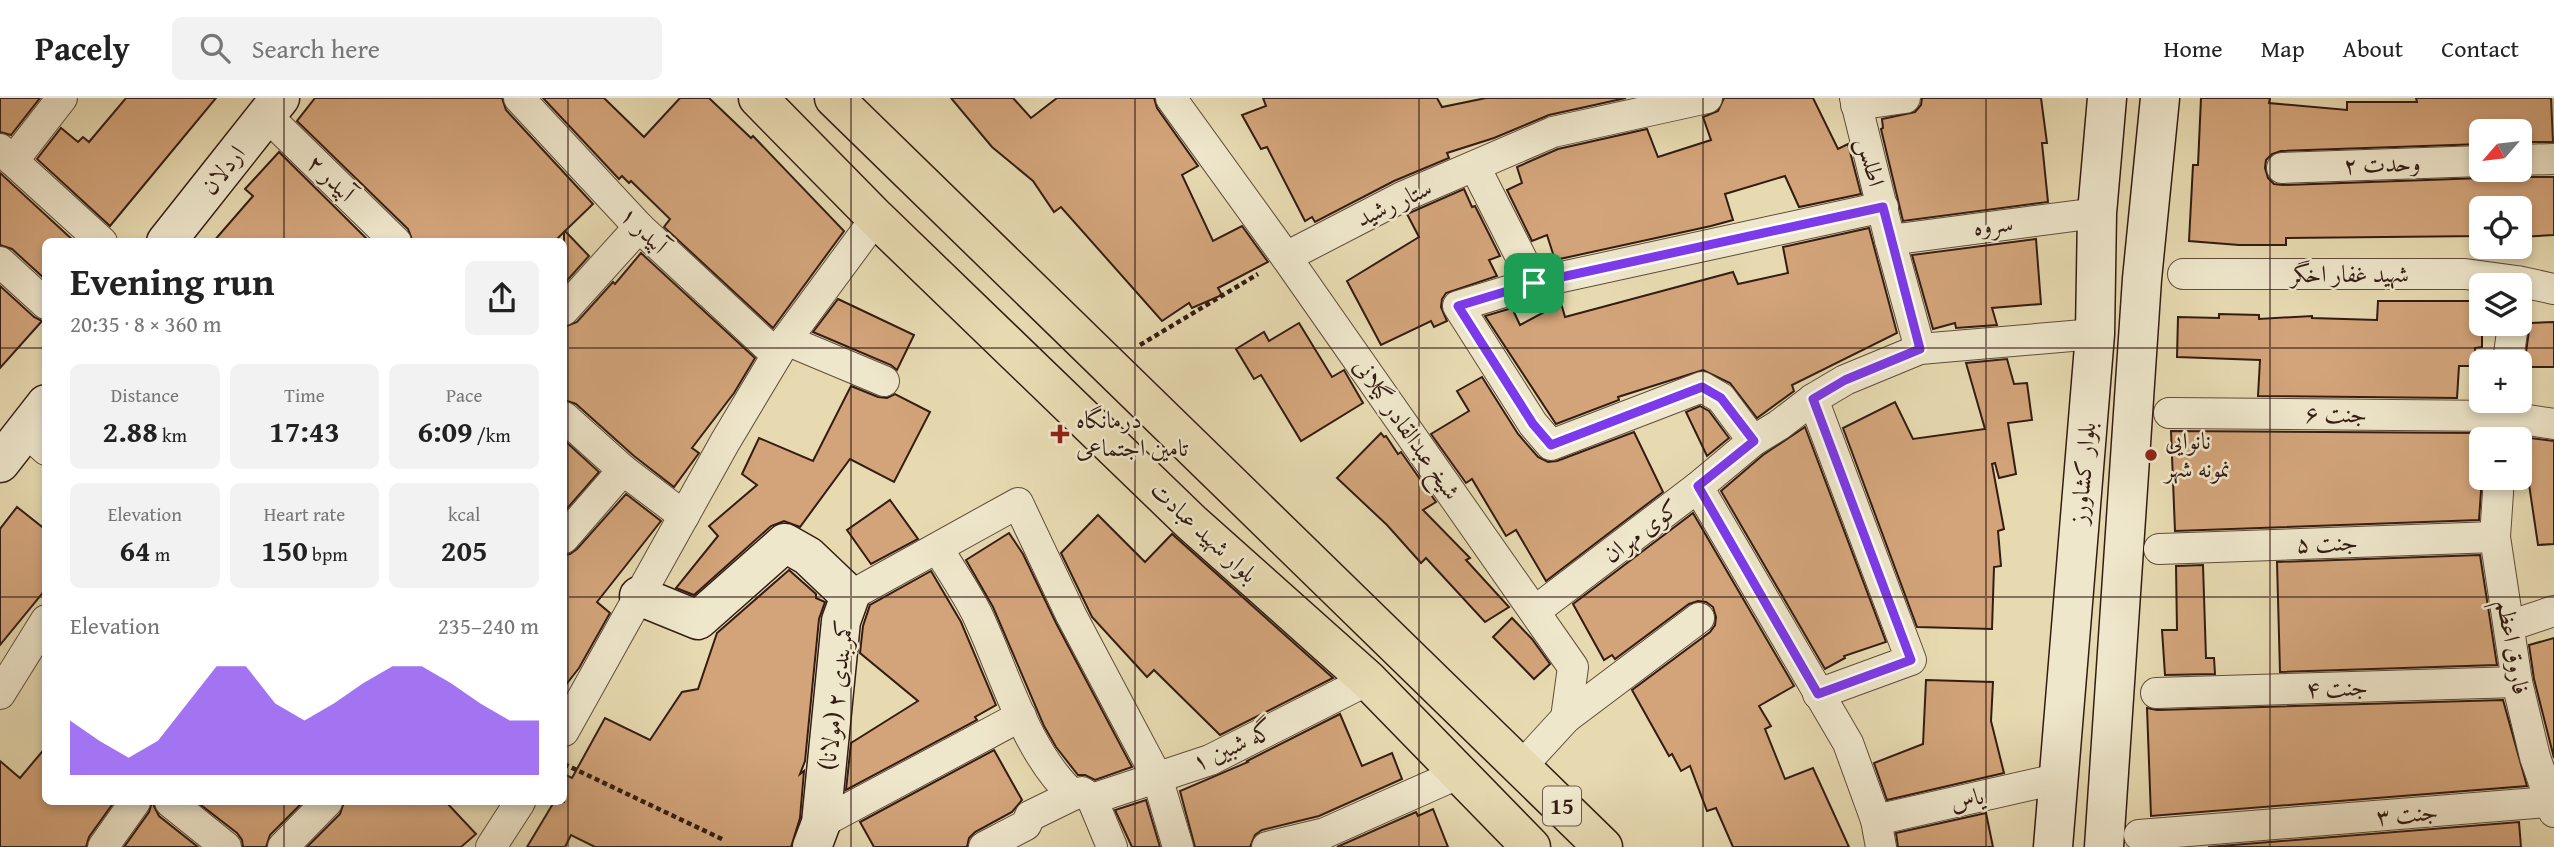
<!DOCTYPE html>
<meta charset="utf-8">
<style>
:root{--surface:#fff;--page:#f2f2f2;--text:#222;--muted:#767676;--line:#e0e0e0;--accent:#7c3aed}
body{margin:0;font-family:"Gentium Book Plus",Amiri,serif;background:var(--page);color:var(--text);height:100vh;display:flex;flex-direction:column;font-size:26px;white-space:nowrap}
*{box-sizing:border-box;margin:0}
p{font-size:23px;color:var(--muted)}
.icon{flex:none;width:38px;height:38px;fill:none;stroke:currentColor;stroke-width:2;stroke-linecap:round;stroke-linejoin:round}
.map{position:relative;flex:1;overflow:hidden}
.drawer{position:absolute;left:42px;top:140px;width:525px;height:567px;display:flex;flex-direction:column;background:var(--surface);border-radius:10px;box-shadow:0 4px 10px #0003}
.drawer>*{flex:none}
.needle{width:46px;rotate:242deg}
.tools{position:absolute;left:2469px;top:21px;display:grid;gap:14px}
.tools a{display:grid;place-items:center;width:63px;height:63px;border-radius:10px;background:var(--surface);box-shadow:0 4px 10px #0003;font-size:35px}
.pin{position:absolute;display:grid;place-items:center;width:60px;height:60px;color:#fff;margin:-30px;border-radius:14px;box-shadow:0 4px 10px #0006}
.round{display:grid;place-items:center;flex:none;width:74px;height:74px;border-radius:10px;background:var(--page)}
.head{display:flex;align-items:center;justify-content:space-between;height:119px;padding:0 28px}
h1{font-size:38px;font-weight:600;line-height:52px}
.stats{display:grid;grid-template-columns:repeat(3,1fr);gap:10px;height:119px;padding:7px 28px}
.stats div{display:grid;align-content:center;border-radius:10px;background:var(--page);text-align:center}
.stats b{font-size:30px;font-weight:600}
.stats small{font-size:19px;font-weight:400}
.stats p{font-size:19px}
.chart{height:196px;padding:14px 28px}
.chart p{display:flex;justify-content:space-between}
.chart svg{width:100%;height:126px;margin-top:7px;fill:var(--accent);opacity:.7}
header{display:flex;align-items:center;gap:42px;box-sizing:border-box;height:98px;padding:0 35px;background:var(--surface);border-bottom:2px solid var(--line)}
header strong{font-size:33px}
nav{display:flex;gap:38px;margin-inline-start:auto;font-size:24px}
.search{width:490px;height:63px;background:var(--page);display:flex;align-items:center;gap:18px;box-sizing:border-box;padding:0 24px;border-radius:10px;color:var(--muted);font-size:26px}
.map>svg:first-child{display:block}
.building{fill:#d3a47a;stroke:#331c13;stroke-width:2}
.lines{fill:none;stroke-linecap:round;stroke-linejoin:round}
.street-casing{stroke:#604c3a;stroke-width:32}
.secondary-casing{stroke:#331c13;stroke-width:41}
.primary-casing{stroke:#331c13;stroke-width:41}
.path{stroke:#331c13;stroke-width:4.5;stroke-dasharray:5 3.5;stroke-linecap:butt}
.street{stroke:#efe7cc;stroke-width:30}
.secondary{stroke:#efe7cc;stroke-width:38}
.primary{stroke:#e7dab1;stroke-width:38}
.route-casing{stroke:#fff;stroke-width:14}
.route{stroke:#7c3aed;stroke-width:9}
.grid{fill:none;stroke:#331c13;stroke-width:2;stroke-opacity:0.55}
.poi-dot{fill:#8f2418;stroke:#efe7cc;stroke-width:2.5}
.labels{text-anchor:middle;stroke-width:5;stroke-linejoin:round;paint-order:stroke}
.shield{fill:#efe7cc;stroke:#6b594a;stroke-width:2}
.shield-label{font-size:23px;font-weight:bold;fill:#331c13}
.street-label{font-size:24px;fill:#331c13;stroke:#efe7cc}
.poi-label{font-size:24px;fill:#331c13;stroke:#efe7cc;text-anchor:start}
</style>
<header>
<strong>Pacely</strong>
<div class="search"><svg class="icon" aria-label="search" viewBox="0 0 24 24"><circle cx="10" cy="10" r="6"/><path d="M15 15l6 6"/></svg>Search here</div>
<nav><a>Home</a><a>Map</a><a>About</a><a>Contact</a></nav>
</header>
<div class="map">
<svg width="2554" height="749" viewBox="0 0 2554 749">
<rect width="100%" height="100%" fill="#e7dab1"/>
<filter id="stains"><feTurbulence type="fractalNoise" baseFrequency=".00286" numOctaves="4"/><feColorMatrix values="0 0 0 0 .2 0 0 0 0 .09 0 0 0 0 .02 0 0 0 .5 -.17"/></filter>
<radialGradient id="worn" r=".72"><stop offset=".6" stop-color="#630" stop-opacity="0"/><stop offset="1" stop-color="#630" stop-opacity=".3"/></radialGradient>
<!-- building -->
<g class="building">
<path d="M0,0H40L11,37L0,34Z"/>
<path d="M126,0H216L110,128L37,61L61,30L78,44L83,39L89,44Z"/>
<path d="M315,0H502L506,12L593,106L565,133L589,158L564,186V134L554,144H413L408,131L297,23Z"/>
<path d="M543,0H604L644,39L680,0H709L751,40L753,38L844,133L773,230L664,129L670,121L631,83L629,85L622,78L619,81Z"/>
<path d="M951,0H1013L1031,20L1057,0H1154L1157,10L1198,68L1182,77L1213,143L1242,128L1268,164L1218,190L1222,197L1192,210L1189,205L1162,223L1061,109L1054,114L1033,83L992,49Z"/>
<path d="M1263,0H1437L1442,9L1486,0H1626L1549,17L1494,40L1447,55L1449,60L1394,83L1315,124L1312,119L1305,123L1267,49L1261,51L1242,17L1266,8Z"/>
<path d="M1724,0H1813L1838,51L1848,46L1861,96L1799,109L1785,78L1725,96L1733,122L1711,128L1555,162L1547,137L1532,143L1507,92L1522,85L1517,69L1558,51L1647,31L1658,59L1711,42L1703,19L1718,13Z"/>
<path d="M1922,0H2041L2047,45H2042L2048,104L1903,123L1881,31L1883,30L1882,21L1915,14L1921,7Z"/>
<path d="M2201,0H2270L2269,5L2347,12V4H2417L2416,0H2551L2553,44H2520V33H2482V46L2281,53L2272,56L2266,62L2265,70L2268,80L2274,86L2283,87L2483,80L2491,78L2497,72H2506L2512,78L2520,79H2554V137L2520,139V110H2482V138L2286,140V147H2239L2189,143L2193,67H2198Z"/>
<path d="M279,54L370,144H213L253,98L245,91Z"/>
<path d="M0,75L75,144H46V182L12,151L0,147Z"/>
<path d="M1464,91L1472,109L1475,108L1500,158L1489,162L1497,178L1446,195L1442,201L1441,209L1447,223L1434,229L1431,223L1381,247L1347,183L1419,139L1407,116Z"/>
<path d="M1869,130L1897,235L1792,287L1794,293L1757,320L1730,285L1703,272L1618,299L1619,302L1556,326L1485,218L1512,210L1520,227L1561,205L1565,219L1733,174L1738,186L1788,175L1783,149Z"/>
<path d="M2036,141L2041,206L1992,210L1997,227L1956,230L1955,225L1933,231L1912,157Z"/>
<path d="M641,155L755,260L734,295L692,350L699,355L674,389L634,358L576,306L564,302V229L577,224L613,184L615,186Z"/>
<path d="M0,188L34,219L42,223L0,270Z"/>
<path d="M838,201L914,237L897,272L891,267L813,234Z"/>
<path d="M2378,203H2482V249L2475,250L2476,268H2459L2457,300L2258,298L2260,262L2177,259L2178,219L2219,220V216L2259,217V221L2312,218V220L2377,222Z"/>
<path d="M2554,224V269H2524L2530,225Z"/>
<path d="M1299,225L1332,279L1344,272L1363,305L1301,343L1261,277L1254,281L1236,251L1264,234L1269,243Z"/>
<path d="M2007,261L2014,286L2027,285L2032,322L2008,325L2016,376L1999,380L1995,365L1992,366L2004,431L1998,433L2001,468L1994,469L1992,531L1917,529L1843,330L1895,304L1913,341L1985,331L1966,265Z"/>
<path d="M1482,279L1518,336L1538,359L1548,364L1557,363L1634,334L1663,394L1546,483L1516,432L1506,438L1472,381L1466,385L1431,336L1469,313L1457,293Z"/>
<path d="M851,288L878,299L887,300L895,296L930,314L894,384L850,361L800,429L784,423L771,428L694,497L676,490L718,438L709,428L757,387L742,376L759,340L813,363Z"/>
<path d="M1700,308L1709,313L1729,340L1707,358L1686,314Z"/>
<path d="M1805,329L1886,544L1844,558L1845,560L1825,571L1721,393L1763,357Z"/>
<path d="M2171,333L2480,335L2482,379L2479,422L2175,433Z"/>
<path d="M1381,335L1384,339L1386,338L1398,356L1401,354L1436,404L1423,412L1470,460L1466,462L1509,509L1485,524L1426,460L1421,465L1387,427L1337,380Z"/>
<path d="M2522,339L2554,343V446L2538,447Z"/>
<path d="M564,342L599,374L564,414Z"/>
<path d="M626,396L661,423L597,504L610,515L579,570L564,589V457L570,456L577,451Z"/>
<path d="M890,402L918,441L871,466L847,432Z"/>
<path d="M17,409L46,432V491L0,547V431Z"/>
<path d="M1693,415L1794,588L1759,608L1771,628L1765,631L1785,681L1813,670L1849,749H1733L1716,710L1707,713L1690,668L1681,673L1672,656L1669,658L1632,592L1710,534L1715,527L1716,519L1713,509L1706,504L1698,503L1689,506L1615,561L1612,557L1604,562L1573,506Z"/>
<path d="M1098,417L1145,464L1172,436L1333,580L1220,637L1154,572L1147,579L1092,519L1061,455Z"/>
<path d="M1009,435L1023,456L1056,525L1132,669L1095,682L1085,677H1078L1056,649L1044,628L993,509L966,462Z"/>
<path d="M2480,457L2497,567L2280,574L2277,464Z"/>
<path d="M2203,467L2206,560H2214L2215,576L2165,577L2162,532H2177L2176,468Z"/>
<path d="M789,472L816,496V500L825,504L819,521L805,663L800,676L804,673L800,720L791,749H595L571,737L565,749H527L554,704H564V676L572,680L605,620L650,642L682,594L698,591L717,535Z"/>
<path d="M931,473L961,524L996,607L975,619L977,622L846,692L851,645L918,603L860,555L863,528L870,507Z"/>
<path d="M1512,520L1532,541L1550,566L1534,581L1493,539Z"/>
<path d="M2554,540V660L2534,581L2529,547Z"/>
<path d="M1926,582L1993,584L1991,623L2004,675L1887,702L1874,665L1923,646Z"/>
<path d="M2503,602L2527,688L2151,718L2147,610L2157,612Z"/>
<path d="M1340,616L1362,668L1392,655L1402,681L1319,718L1262,732L1255,737L1250,749H1195L1180,693L1248,664L1247,663Z"/>
<path d="M46,649V704H114L89,739L86,749H0V663L20,680Z"/>
<path d="M994,652L1022,702L1012,714L975,734L969,740L967,749H874L860,724Z"/>
<path d="M1146,702L1160,749H1132L1115,712Z"/>
<path d="M152,704L159,718L198,749H124L149,714Z"/>
<path d="M197,704H303L270,737L266,749H243L242,742L237,735Z"/>
<path d="M344,704H446L476,736L461,749H307L340,716Z"/>
<path d="M1433,711L1448,749H1337L1416,714L1418,718Z"/>
<path d="M1986,715L1993,749H1898L1896,735Z"/>
<path d="M2519,724L2521,749H2208Z"/>
</g>
<g class="lines">
<!-- street casing -->
<g class="street-casing">
<g id="street">
<path d="M519,0L639,129L777,257"/>
<path d="M1171,0L1286,159L1573,569L1566,620L1522,668"/>
<path d="M1855,0L1890,142L1920,251"/>
<path d="M1856,7L1905,0"/>
<path d="M266,17L396,144"/>
<path d="M0,51L102,144"/>
<path d="M2520,62L2554,61"/>
<path d="M13,63L62,0"/>
<path d="M1475,69L1534,185"/>
<path d="M2282,70L2482,63"/>
<path d="M1890,142L2097,115"/>
<path d="M1286,159L1402,99L1553,34L1707,0"/>
<path d="M0,164L46,206"/>
<path d="M2183,176H2465L2517,183L2554,191"/>
<path d="M564,212L639,129"/>
<path d="M786,242L884,283"/>
<path d="M2508,264L2513,226"/>
<path d="M1813,301L1911,562L1818,596"/>
<path d="M2169,315L2502,318L2554,326"/>
<path d="M564,319L623,372L684,418"/>
<path d="M25,333L46,352"/>
<path d="M1753,343L1721,300L1702,289L1551,347L1533,326L1458,208L1534,185L1883,109"/>
<path d="M2499,380L2495,439L2517,584L2535,659L2554,714"/>
<path d="M1698,389L1848,645L1876,722L1881,749"/>
<path d="M564,440L623,372"/>
<path d="M938,451C951,472 966,494 977,516C1005,575 1025,653 1073,697L1082,694L1092,701L1112,749"/>
<path d="M2159,451L2495,439"/>
<path d="M850,498L1018,405L1071,517L1157,679L1178,749"/>
<path d="M1535,513L1698,389L1753,343L1779,327L1813,301L1845,282L1920,251L2095,236"/>
<path d="M2509,528L2554,513"/>
<path d="M2156,595L2517,584"/>
<path d="M0,596L46,522"/>
<path d="M1566,620L1699,520"/>
<path d="M564,633L725,344L786,242L876,120"/>
<path d="M1092,701L1210,662L1368,582"/>
<path d="M170,704L226,749"/>
<path d="M1876,722L2057,681"/>
<path d="M821,725L1021,618"/>
<path d="M2139,737L2549,704"/>
<path d="M103,749L135,704"/>
<path d="M283,749L327,704"/>
<path d="M491,749L520,704"/>
<path d="M984,749L1026,727L1030,718L1073,697"/>
<path d="M1267,749L1325,735L1460,675"/>
</g>
</g>
<!-- secondary casing -->
<g class="secondary-casing">
<g id="secondary">
<path d="M166,144L280,0"/>
<path d="M0,365L46,306"/>
<path d="M639,498L698,522L785,445L808,458L850,498L841,523L821,725L812,749"/>
<path d="M2053,749L2095,236L2097,115L2107,0"/>
<path d="M2104,749L2142,181L2160,0"/>
</g>
</g>
<!-- primary casing -->
<g class="primary-casing">
<g id="primary">
<path d="M758,0L876,120L1191,424L1368,582L1531,749"/>
<path d="M834,0L1603,749"/>
</g>
</g>
<!-- path -->
<g class="path">
<path d="M1140,247L1258,176"/>
<path d="M564,666L724,742"/>
</g>
<!-- street -->
<use href="#street" class="street"/>
<!-- secondary -->
<use href="#secondary" class="secondary"/>
<!-- primary -->
<use href="#primary" class="primary"/>
</g>
<g class="lines">
<!-- route casing -->
<g class="route-casing">
<path id="route" d="M1883,109L1920,251L1845,282L1813,301L1911,562L1818,596L1698,388L1754,343L1721,300L1702,289L1551,347L1533,326L1458,208L1534,185Z"/>
</g>
<!-- route -->
<use href="#route" class="route"/>
</g>
<!-- grid -->
<path class="grid" d="M284,0V144M568,0V749M851,0V749M1135,0V749M1419,0V749M1703,0V749M1986,0V749M2270,0V749M0,250H46M564,250H2554M0,499H46M564,499H2554M284,704V749"/>
<!-- markers -->
<g class="poi-dot">
<path d="M1056.5 325.5h7v7h7v7h-7v7h-7v-7h-7v-7h7z"/>
<circle cx="2151" cy="357" r="7"/>
</g>
<g class="labels">
<!-- shield labels -->
<rect class="shield" x="1543" y="688.5" width="38" height="39" rx="5"/>
<g class="shield-label">
<text x="1562" y="716">15</text>
</g>
<!-- street labels -->
<g class="street-label">
<text transform="translate(1871 64) rotate(76)" y="8">اطلس</text>
<text transform="translate(2382 66) rotate(-2)" y="8">وحدت ۲</text>
<text transform="translate(223 72) rotate(-52)" y="8">اردلان</text>
<text transform="translate(331 80) rotate(44)" y="8">آبیدر ۲</text>
<text transform="translate(1394 105) rotate(-25)" y="8">ستار رشید</text>
<text transform="translate(1993 127) rotate(-7)" y="8">سروه</text>
<text transform="translate(644 132) rotate(45)" y="8">آبیدر ۱</text>
<text x="2350" y="184">شهید غفار اخگر</text>
<text transform="translate(2336 316) rotate(1)" y="8">جنت ۶</text>
<text transform="translate(1407 331) rotate(55)" y="8">شیخ عبدالقادر گیلانی</text>
<text transform="translate(2083 375) rotate(-85)" y="8">بلوار کشاورز</text>
<text transform="translate(1641 433) rotate(-37)" y="8">کوی مهران</text>
<text transform="translate(1204 434) rotate(43)" y="8">بلوار شهید عبادت</text>
<text transform="translate(2327 445) rotate(-2)" y="8">جنت ۵</text>
<text transform="translate(2513 549) rotate(80)" y="8">فاروق اعظم</text>
<text transform="translate(2337 590) rotate(-2)" y="8">جنت ۴</text>
<text transform="translate(836 597) rotate(-83)" y="8">کمربندی ۲ (مولانا)</text>
<text transform="translate(1233 648) rotate(-24)" y="8">گه شبین ۱</text>
<text transform="translate(1967 701) rotate(-13)" y="8">یاس</text>
<text transform="translate(2407 716) rotate(-5)" y="8">جنت ۳</text>
</g>
<!-- poi labels -->
<g class="poi-label">
<text x="1076" y="330">درمانگاه<tspan x="1076" dy="28">تامین اجتماعی</tspan></text>
<text x="2165" y="351">نانوایی<tspan x="2165" dy="28">نمونه شهر</tspan></text>
</g>
</g>
<rect width="100%" height="100%" filter="url(#stains)"/>
<rect width="100%" height="100%" fill="url(#worn)"/>
</svg>
<div class="tools">
<a><svg class="needle" viewBox="-14 -14 28 28"><path d="M0-13l5 13h-10z" fill="#e53935"/><path d="M0 13l5-13h-10z" fill="#767676"/></svg></a>
<a><svg class="icon" aria-label="locate" viewBox="0 0 24 24"><circle cx="12" cy="12" r="6"/><path d="M12 2v4M12 18v4M2 12h4M18 12h4"/></svg></a>
<a><svg class="icon" aria-label="layers" viewBox="0 0 24 24"><path d="M12 4l9 5-9 5-9-5zM3 14l9 5 9-5"/></svg></a>
<a>+</a>
<a>−</a>
</div>
<div class="pin" style="left:1534px;top:185px;background:#1e9e55"><svg class="icon" aria-label="arrive" viewBox="0 0 24 24"><path d="M6 21V4h12l-3 4 3 4H6"/></svg></div>
<section class="drawer">
<div class="head"><div><h1>Evening run</h1><p>20:35 · 8 × 360 m</p></div><a class="round"><svg class="icon" aria-label="share" viewBox="0 0 24 24"><path d="M12 15V3M7 8l5-5 5 5M5 13v7h14v-7"/></svg></a></div>
<div class="stats">
<div><p>Distance</p><b>2.88<small> km</small></b></div>
<div><p>Time</p><b>17:43</b></div>
<div><p>Pace</p><b>6:09<small> /km</small></b></div>
</div>
<div class="stats">
<div><p>Elevation</p><b>64<small> m</small></b></div>
<div><p>Heart rate</p><b>150<small> bpm</small></b></div>
<div><p>kcal</p><b>205</b></div>
</div>
<div class="chart"><p><span>Elevation</span>235–240 m</p>
<svg viewBox="0 0 160 44" preserveAspectRatio="none"><path d="M0 44V25L10 32L20 38L30 32L40 19L50 6L60 6L70 19L80 25L90 19L100 12L110 6L120 6L130 12L140 19L150 25L160 25V44z"/></svg>
</div>
</section>
</div>
